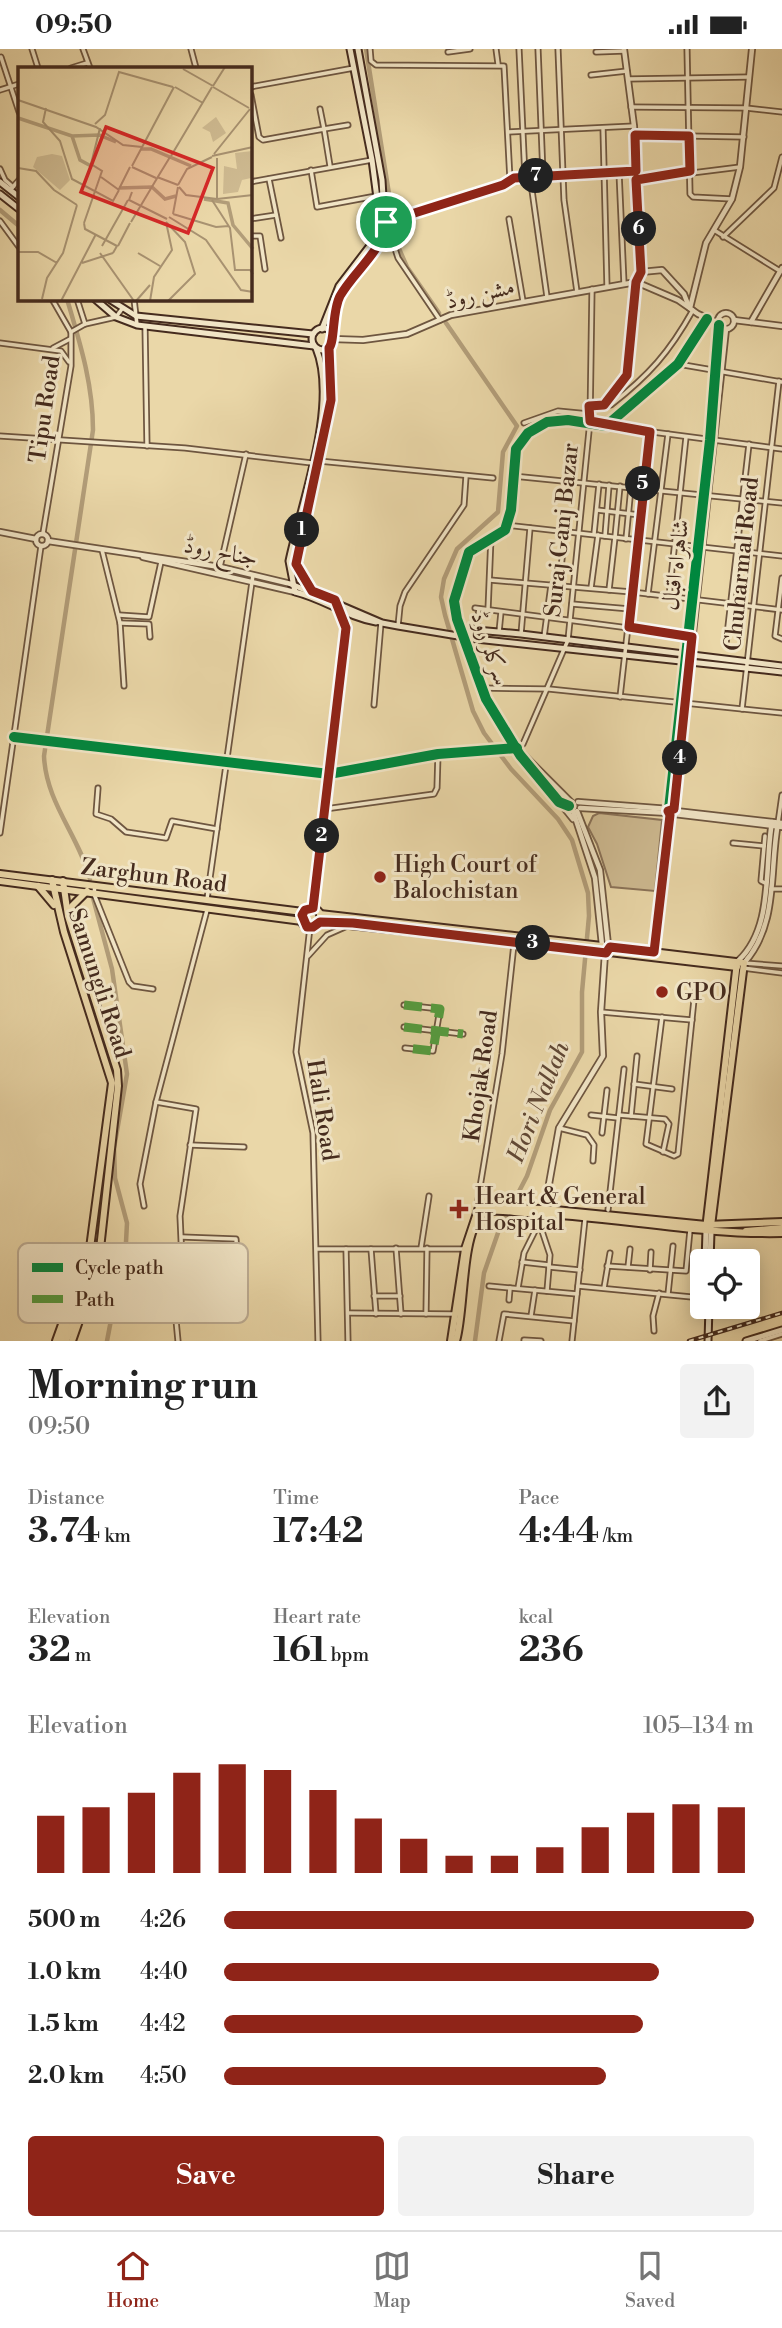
<!DOCTYPE html>
<meta charset="utf-8">
<style>
:root{--surface:#fff;--page:#f2f2f2;--text:#222;--muted:#767676;--line:#e0e0e0;--accent:#8f2418}
body{margin:0;font-family:"Libre Bodoni",Amiri,serif;background:var(--page);color:var(--text);height:100vh;display:flex;flex-direction:column;font-size:26px;white-space:nowrap}
*{box-sizing:border-box;margin:0}
p{font-size:23px;color:var(--muted)}
.icon{flex:none;width:38px;height:38px;fill:none;stroke:currentColor;stroke-width:2;stroke-linecap:round;stroke-linejoin:round}
.map{position:relative;height:1292px;overflow:hidden}
.side{display:flex;flex-direction:column;background:var(--surface);flex:1}
.side>*{flex:none}
.controls{position:absolute;left:690px;top:1200px;display:grid;gap:14px}
.controls a{display:grid;place-items:center;width:70px;height:70px;border-radius:7px;background:var(--surface);box-shadow:0 4px 18px #0003;font-size:35px}
.pin{position:absolute;display:grid;place-items:center;width:60px;height:60px;color:#fff;margin:-30px;border:4px solid #fff;border-radius:50%;box-shadow:0 2px 7px #0007}
.km{position:absolute;width:35px;height:35px;margin:-18px;border-radius:50%;background:#222;color:#fff;font-size:19px;line-height:35px;text-align:center}
.round{display:grid;place-items:center;flex:none;width:74px;height:74px;border-radius:7px;background:var(--page)}
.overview{display:flex;align-items:center;justify-content:space-between;height:119px;padding:0 28px}
h1{font-size:38px;font-weight:700;line-height:52px}
.metrics{display:grid;grid-template-columns:repeat(3,1fr);gap:10px;height:119px;padding:7px 28px}
.metrics div{display:grid;align-content:center}
.metrics b{font-size:35px;font-weight:700}
.metrics small{font-size:19px;font-weight:400}
.metrics p{font-size:19px}
.chart{height:196px;padding:14px 28px}
.chart p{display:flex;justify-content:space-between}
.chart svg{width:100%;height:126px;margin-top:7px;stroke:var(--accent);stroke-width:6}
.button{display:flex;gap:14px;margin-top:auto;padding:14px 28px}
.button a{flex:1;height:80px;border-radius:7px;background:var(--accent);color:#fff;font-size:28px;font-weight:700;line-height:80px;text-align:center}
.button a+a{background:var(--page);color:var(--text)}
ul{padding:0 28px;list-style:none;font-size:23px}
li{display:grid;grid-template-columns:112px 84px 1fr;align-items:center;height:52px}
li i{height:18px;border-radius:9px;background:var(--accent)}
.status{display:flex;justify-content:space-between;align-items:center;height:49px;padding:0 35px;background:var(--surface);direction:ltr}
.status svg{height:19px;fill:currentColor}
.dock{display:flex;justify-content:space-around;align-items:center;height:98px;border-top:2px solid var(--line);background:var(--surface);font-size:19px;color:var(--muted)}
.dock a{display:grid;justify-items:center;gap:4px}
.dock .on{color:var(--accent)}
.map>svg:first-child{display:block}
.green{fill:#ceba91;stroke:#8a7258;stroke-width:2}
.lines{fill:none;stroke-linecap:round;stroke-linejoin:round}
.canal{stroke:#b29d79;stroke-width:4.5}
.minor-casing{stroke:#6e5640;stroke-width:7}
.tertiary-casing{stroke:#6e5640;stroke-width:8}
.secondary-casing{stroke:#452b1e;stroke-width:9}
.primary-casing{stroke:#452b1e;stroke-width:10}
.minor{stroke:#f1e5c6;stroke-width:3.5}
.tertiary{stroke:#f1e5c6;stroke-width:4.5}
.secondary{stroke:#f1e5c6;stroke-width:5}
.primary{stroke:#ead7a8;stroke-width:6}
.rail-casing{stroke:#452b1e;stroke-width:4.5}
.rail{stroke:#f1e5c6;stroke-width:2;stroke-dasharray:5;stroke-linecap:butt}
.quiet{stroke:#549d3f;stroke-width:9;stroke-dasharray:18 9;stroke-linecap:butt}
.cycleway-casing{stroke:#f1e5c6;stroke-width:15}
.cycleway{stroke:#00873e;stroke-width:10}
.route-casing{stroke:#fff;stroke-width:14}
.route{stroke:#8f2418;stroke-width:9}
.poi-dot{fill:#8f2418;stroke:#f1e5c6;stroke-width:2.5}
.labels{text-anchor:middle;stroke-width:6;stroke-linejoin:round;paint-order:stroke}
.street-label{font-size:23px;fill:#452b1e;stroke:#f1e5c6}
.poi-label{font-size:23px;fill:#452b1e;stroke:#f1e5c6;text-anchor:start}
.water-label{font-size:24px;font-style:italic;fill:#604835;stroke:#f1e5c6}
.inset-river{fill:none;stroke:#b29d79;stroke-width:3.5}
.inset-road{fill:none;stroke:#a89271;stroke-width:2}
.view{fill:#d62828;fill-opacity:0.15;stroke:#d62828;stroke-width:3.5}
.inset-edge{fill:none;stroke:#452b1e;stroke-width:3.5}
.key{fill:#f1e5c6;stroke:#bdad94;stroke-width:2}
.key-label{font-size:19px;fill:#452b1e}
</style>
<div class="status"><b>09:50</b><svg viewBox="0 0 49 12"><path d="M0 12V9h3v3zM5 12V6h3v6zM10 12V3h3v9zM15 12V0h3v12zM26 1h20v11H26zM47 4h2v5h-2z"/></svg></div>
<div class="map">
<svg width="782" height="1292" viewBox="0 0 782 1292">
<rect width="100%" height="100%" fill="#ead7a8"/>
<filter id="stains"><feTurbulence type="fractalNoise" baseFrequency=".00286" numOctaves="4"/><feColorMatrix values="0 0 0 0 .2 0 0 0 0 .09 0 0 0 0 .02 0 0 0 .5 -.17"/></filter>
<radialGradient id="worn" r=".72"><stop offset=".6" stop-color="#630" stop-opacity="0"/><stop offset="1" stop-color="#630" stop-opacity=".3"/></radialGradient>
<!-- green -->
<path class="green" d="M599,764L662,771L655,842L611,838L597,795L588,778L593,767Z"/>
<g class="lines">
<!-- canal -->
<g class="canal">
<path d="M366,0L397,195L407,218L439,264"/>
<path d="M0,161L19,177"/>
<path d="M67,250C80,294 93,335 93,381L44,707C46,754 79,787 90,830"/>
<path d="M446,274L517,377L503,403L498,463L457,500L444,530L441,548L445,566L473,662L484,684L511,720L558,770L572,791L588,844L589,867L582,943V1003L550,1061L527,1127L499,1181L484,1224L475,1292"/>
<path d="M93,849L112,920L127,1025L114,1099L115,1129L127,1174L126,1193L107,1292"/>
</g>
<!-- minor casing -->
<g class="minor-casing">
<g id="minor">
<path d="M32,0L38,19"/>
<path d="M83,0L90,19"/>
<path d="M191,0L196,19"/>
<path d="M370,0L371,12L376,16L504,17L510,131"/>
<path d="M496,0L498,15"/>
<path d="M519,0L525,128"/>
<path d="M538,0L543,126"/>
<path d="M558,0L564,151L577,243"/>
<path d="M687,0L690,145L693,148L732,150"/>
<path d="M448,3L470,0"/>
<path d="M596,3L624,2"/>
<path d="M1,8L19,63"/>
<path d="M71,19L87,14"/>
<path d="M591,26L627,22"/>
<path d="M628,30L749,28"/>
<path d="M250,38L354,19"/>
<path d="M0,41L19,35"/>
<path d="M251,46L259,88L263,91L324,80L330,117"/>
<path d="M631,58L746,59L782,63"/>
<path d="M320,60L324,80L348,76"/>
<path d="M603,79L607,238"/>
<path d="M508,83L634,77"/>
<path d="M634,86L744,88"/>
<path d="M0,120L5,131L13,138"/>
<path d="M311,121L317,158L376,147"/>
<path d="M619,123L624,235"/>
<path d="M530,127L547,248"/>
<path d="M269,130L281,189"/>
<path d="M510,131L636,122"/>
<path d="M636,131L740,118"/>
<path d="M250,133L372,111"/>
<path d="M11,140L19,131"/>
<path d="M250,170L276,166"/>
<path d="M509,170L523,252"/>
<path d="M0,172L19,198"/>
<path d="M384,172L503,137L510,131"/>
<path d="M387,175L398,209L440,271"/>
<path d="M714,181L780,222"/>
<path d="M250,187H260L265,220"/>
<path d="M723,188L774,139L782,108"/>
<path d="M52,250L71,283"/>
<path d="M134,250L137,276"/>
<path d="M85,275L116,268L122,260"/>
<path d="M145,277L147,397"/>
<path d="M0,294L61,302L69,313"/>
<path d="M53,299L70,290"/>
<path d="M678,315L782,333"/>
<path d="M604,356H611C649,326 669,304 693,261"/>
<path d="M589,357L604,356L627,326L636,233"/>
<path d="M524,374L558,362L589,365"/>
<path d="M607,377L782,400"/>
<path d="M0,387L185,399L312,414"/>
<path d="M319,412L493,429"/>
<path d="M513,427L782,454"/>
<path d="M597,461L640,466"/>
<path d="M506,476L782,507"/>
<path d="M43,484L71,317V283L85,275L77,250"/>
<path d="M594,485L599,435"/>
<path d="M605,487L609,436"/>
<path d="M615,488L620,437"/>
<path d="M626,490L631,438"/>
<path d="M102,501L120,574L124,637"/>
<path d="M220,518L246,405"/>
<path d="M782,529L775,587L782,590"/>
<path d="M490,531L632,543L782,561"/>
<path d="M559,537L565,483"/>
<path d="M591,539L598,486"/>
<path d="M609,541L615,488"/>
<path d="M648,545L668,385"/>
<path d="M669,548L686,388"/>
<path d="M572,555L630,560"/>
<path d="M475,559L690,587"/>
<path d="M488,561L491,488"/>
<path d="M119,566L149,568L161,513"/>
<path d="M120,574L149,575L150,588"/>
<path d="M398,577L400,557L405,543L464,456L466,427"/>
<path d="M476,581L479,560"/>
<path d="M499,583L501,563"/>
<path d="M521,585L530,479"/>
<path d="M465,586C453,562 454,544 463,519C466,512 467,505 473,500C481,493 498,488 505,480C529,449 492,405 538,378C558,366 585,371 606,377L678,315L707,270"/>
<path d="M544,588L551,536"/>
<path d="M726,595L749,395"/>
<path d="M481,639L549,640L782,664"/>
<path d="M620,648L650,383"/>
<path d="M374,656L381,574"/>
<path d="M742,660L779,332"/>
<path d="M14,688L329,725L438,705L517,699L523,695L568,591L590,372L592,240"/>
<path d="M98,739L96,765L111,770L126,783L166,789L172,772L217,780"/>
<path d="M325,760L434,745L437,739L438,705"/>
<path d="M778,774L782,746"/>
<path d="M0,784L41,497"/>
<path d="M765,787L761,832L765,834"/>
<path d="M733,794L764,797"/>
<path d="M95,836L94,845L129,933L133,937L153,940"/>
<path d="M771,840H782"/>
<path d="M207,850L253,526"/>
<path d="M310,878L296,1003L313,1084L318,1292"/>
<path d="M308,907L327,886L345,878"/>
<path d="M744,914L782,917"/>
<path d="M743,919L782,924"/>
<path d="M404,956L440,960L433,1002L405,999"/>
<path d="M601,963L692,971"/>
<path d="M662,968L646,1095L674,1107L678,1105L695,941"/>
<path d="M404,978L463,985"/>
<path d="M634,1035L672,1040"/>
<path d="M156,1053L196,1060L180,1167L184,1256L176,1271L178,1292"/>
<path d="M591,1066L618,1069"/>
<path d="M619,1066L665,1070L669,1075L663,1103"/>
<path d="M631,1067L637,1007"/>
<path d="M559,1079L587,1086L594,1096L593,1112"/>
<path d="M602,1084L607,1041"/>
<path d="M190,1096L244,1098"/>
<path d="M144,1157L140,1135L156,1053L207,861"/>
<path d="M608,1161L624,1020"/>
<path d="M483,1165L478,1152L479,1144L502,1005L514,895"/>
<path d="M540,1176L550,1206L547,1242"/>
<path d="M182,1188L236,1190L240,1252L237,1255L184,1256"/>
<path d="M396,1199L401,1265"/>
<path d="M421,1199L429,1147"/>
<path d="M317,1200H465"/>
<path d="M346,1200L348,1292"/>
<path d="M371,1200L376,1265"/>
<path d="M522,1213L549,1216"/>
<path d="M607,1217L686,1222L690,1181"/>
<path d="M549,1218L580,1221"/>
<path d="M628,1218L630,1200"/>
<path d="M650,1221L651,1203"/>
<path d="M489,1237L577,1245"/>
<path d="M578,1237L702,1249"/>
<path d="M518,1239L524,1204L543,1166"/>
<path d="M604,1239L610,1204"/>
<path d="M668,1245L673,1197"/>
<path d="M374,1247H400"/>
<path d="M509,1251L510,1239"/>
<path d="M348,1264L454,1265"/>
<path d="M426,1265L427,1199"/>
<path d="M531,1267L535,1241"/>
<path d="M654,1282L653,1267L659,1244"/>
<path d="M524,1291L541,1292"/>
<path d="M499,1292L504,1265L574,1272"/>
<path d="M572,1292L585,1170"/>
<path d="M760,1292L782,1285"/>
</g>
</g>
<!-- tertiary casing -->
<g class="tertiary-casing">
<g id="tertiary">
<path d="M624,0L634,77L641,223L636,233"/>
<path d="M641,223L662,221L684,245L689,258"/>
<path d="M636,233L678,251L698,265L718,274"/>
<path d="M690,259L706,194L732,150L740,118L752,0"/>
<circle cx="726" cy="272" r="8"/>
<path d="M734,271L782,277"/>
<path d="M751,273L782,219"/>
<path d="M333,290L363,291L407,285L451,266L636,233"/>
<path d="M0,483L36,490"/>
<circle cx="42" cy="491" r="6"/>
<path d="M48,492L220,518L291,535"/>
<path d="M143,508L295,543"/>
<path d="M465,587C469,603 473,619 479,635C490,662 543,748 569,757"/>
<path d="M518,700L571,753"/>
<path d="M578,753L669,760"/>
<path d="M561,755L573,770"/>
<path d="M580,759L669,764"/>
<path d="M674,759L726,280"/>
<path d="M669,760L710,391L719,276"/>
<path d="M573,762L595,829L602,896"/>
<path d="M577,762L600,821L608,896"/>
<path d="M676,762L782,774"/>
<path d="M674,765L782,778"/>
<path d="M654,903L670,766"/>
<path d="M738,912C774,879 764,818 772,773"/>
<path d="M744,914C779,875 769,821 778,774"/>
<path d="M544,1163L559,1079L603,1007L601,963L605,904"/>
</g>
</g>
<!-- secondary casing -->
<g class="secondary-casing">
<g id="secondary">
<path d="M0,133L19,148"/>
<path d="M0,145L19,160"/>
<path d="M95,250L116,268L137,276L314,297"/>
<path d="M109,250L136,267L313,285"/>
<circle cx="323" cy="290" r="11"/>
<path d="M322,280L339,237L375,190L380,172L372,111L350,0"/>
<path d="M331,283L341,244L385,182L382,131L358,0"/>
<path d="M316,299C339,355 301,454 289,512L295,543C324,550 347,568 376,573"/>
<path d="M291,535L382,574L398,577L476,590L782,623"/>
<path d="M312,542L296,515V506L331,351L329,299"/>
<path d="M466,585L476,581L521,585L782,617"/>
<path d="M313,859L346,579L339,561"/>
<path d="M705,1213L706,1182"/>
<path d="M710,1213L711,1183"/>
<path d="M708,1292L709,1258"/>
<path d="M746,1292L782,1281"/>
</g>
</g>
<!-- primary casing -->
<g class="primary-casing">
<g id="primary">
<path d="M0,825L303,863"/>
<path d="M52,831L64,883L112,1034L88,1214L61,1292"/>
<path d="M0,832L302,872"/>
<path d="M63,832L68,867L117,1021L118,1037L98,1218L72,1292"/>
<path d="M38,837L54,856"/>
<circle cx="311" cy="869" r="10"/>
<path d="M320,865L602,897"/>
<path d="M69,867L72,857L87,842"/>
<path d="M320,873L602,902"/>
<path d="M610,898L744,914L711,1177"/>
<path d="M609,903L737,918"/>
<path d="M706,1180L737,913"/>
<path d="M746,1182L782,1179"/>
<path d="M56,1292L87,1206"/>
<path d="M66,1292L95,1216"/>
<path d="M451,1292L465,1200L479,1158L545,1160L706,1176L782,1173"/>
<path d="M456,1292C465,1263 461,1188 481,1167C490,1157 514,1164 527,1164C612,1167 696,1186 782,1184"/>
</g>
</g>
<!-- minor -->
<use href="#minor" class="minor"/>
<!-- tertiary -->
<use href="#tertiary" class="tertiary"/>
<!-- secondary -->
<use href="#secondary" class="secondary"/>
<!-- primary -->
<use href="#primary" class="primary"/>
<!-- rail casing -->
<g class="rail-casing">
<path id="rail" d="M689,1292L782,1264"/>
</g>
<!-- rail -->
<use href="#rail" class="rail"/>
<!-- quiet -->
<g class="quiet">
<path d="M404,956L440,960L433,1002L405,999"/>
<path d="M404,978L463,985"/>
</g>
<!-- cycleway casing -->
<g class="cycleway-casing">
<g id="cycleway">
<path d="M14,688L329,725L438,705L517,699"/>
<path d="M569,757L559,753L520,706L486,650L457,570L454,552L469,503L505,481L511,461L516,400L528,384L547,373L568,371L606,377L678,315L707,270"/>
<path d="M669,760L710,391L719,276"/>
</g>
</g>
<!-- cycleway -->
<use href="#cycleway" class="cycleway"/>
</g>
<g class="lines">
<!-- route casing -->
<g class="route-casing">
<path id="route" d="M635,86L689,87L690,122L636,131L641,223L636,233L627,326L604,356L589,357L590,372L650,383L629,578L692,588L674,760L668,762L670,766L654,903L610,898L606,904L353,874L320,873L313,878H307L302,866L305,861L313,859L346,579L335,551L312,542L296,515L331,351L329,299C335,292 332,262 340,247C354,222 383,202 386,173L503,136L514,129L636,122Z"/>
</g>
<!-- route -->
<use href="#route" class="route"/>
</g>
<!-- markers -->
<g class="poi-dot">
<circle cx="380" cy="828" r="7"/>
<circle cx="662" cy="943" r="7"/>
<path d="M455.5 1149.5h7v7h7v7h-7v7h-7v-7h-7v-7h7z"/>
</g>
<g class="labels">
<!-- street labels -->
<g class="street-label">
<text transform="translate(480 244) rotate(-13)" y="8">مشن روڈ</text>
<text transform="translate(44 360) rotate(-82)" y="8">Tipu Road</text>
<text transform="translate(561 481) rotate(-84)" y="8">Suraj Ganj Bazar</text>
<text transform="translate(221 502) rotate(11)" y="8">جناح روڈ</text>
<text transform="translate(741 515) rotate(-84)" y="8">Chuharmal Road</text>
<text transform="translate(675 516) rotate(-83)" y="8">شاہراہ اقبال</text>
<text transform="translate(491 599) rotate(71)" y="8">سرکلر روڈ</text>
<text transform="translate(154 826) rotate(7)" y="8">Zarghun Road</text>
<text transform="translate(100 934) rotate(72)" y="8">Samungli Road</text>
<text transform="translate(480 1027) rotate(-82)" y="8">Khojak Road</text>
<text transform="translate(323 1061) rotate(81)" y="8">Hali Road</text>
</g>
<!-- poi labels -->
<g class="poi-label">
<text x="394" y="823">High Court of<tspan x="394" dy="26">Balochistan</tspan></text>
<text x="676" y="951">GPO</text>
<text x="475" y="1155">Heart &amp; General<tspan x="475" dy="26">Hospital</tspan></text>
</g>
<!-- water labels -->
<g class="water-label">
<text transform="translate(538 1053) rotate(-68)" y="8">Hori Nallah</text>
</g>
</g>
<!-- overview -->
<g transform="translate(18 18)">
<rect width="234" height="234" fill="#ead7a8"/>
<path d="M198,50L208,66L195,75L192,65L184,61ZM234,84L233,111L224,113L220,125L205,127L206,99L219,102L217,86ZM34,87L44,89L52,113L42,123L15,100L19,90Z" fill="#ceba91"/>
<path class="inset-river" d="M0,51L54,69L62,93L73,99M54,69L81,68L98,75M123,82H133L173,99M101,121L134,120L147,132L158,129M186,132L210,136L215,158L235,182"/>
<path class="inset-road" d="M165,2L195,19M195,19L207,0M157,20L185,36M195,20L231,41M0,33L78,60L105,78L124,80M28,41L25,55L42,74L54,112L95,134L101,123M77,57L87,48L101,5L155,20M196,87L232,42M153,89L194,20M194,89L235,80M114,99L156,20M114,100L138,111M0,101L18,104L36,123L59,138M141,108L152,90M83,110L101,123M139,110L160,118M160,118L169,102L194,90M161,120L168,128L199,132M101,122L112,100M114,125L111,133L149,152M199,131V91M199,132L235,128M194,133L212,161L217,203H232L235,207M155,147L198,160L211,159M155,147L160,120M151,150L188,173L223,223L235,225M113,155L141,108M148,155L167,175L177,207L150,234M66,156L84,104L73,97L82,61M66,156L67,162L99,179L95,186M84,179L110,133M100,179L112,156M0,185H20L39,196M82,186L116,234M120,186L142,199M64,196L95,186M24,232L29,211L45,186L59,138M43,234L78,167M118,234L132,218M132,234L136,210L154,183L148,155"/>
<path class="view" d="M88,60L195,101L170,166L63,125Z"/>
<rect width="234" height="234" class="inset-edge"/>
</g>
<!-- legend -->
<rect x="18" y="1194" width="230" height="80" rx="10" class="key"/>
<rect x="32" y="1214" width="31" height="9" fill="#00873e"/>
<rect x="32" y="1246" width="31" height="8" fill="#549d3f"/>
<g class="key-label">
<text x="75" y="1225">Cycle path</text>
<text x="75" y="1257">Path</text>
</g>
<rect width="100%" height="100%" filter="url(#stains)"/>
<rect width="100%" height="100%" fill="url(#worn)"/>
</svg>
<div class="controls">
<a><svg class="icon" aria-label="locate" viewBox="0 0 24 24"><circle cx="12" cy="12" r="6"/><path d="M12 2v4M12 18v4M2 12h4M18 12h4"/></svg></a>
</div>
<div class="pin" style="left:386px;top:173px;background:#1e9e55"><svg class="icon" aria-label="arrive" viewBox="0 0 24 24"><path d="M6 21V4h12l-3 4 3 4H6"/></svg></div>
<b class="km" style="left:302px;top:481px">1</b>
<b class="km" style="left:322px;top:787px">2</b>
<b class="km" style="left:533px;top:894px">3</b>
<b class="km" style="left:680px;top:709px">4</b>
<b class="km" style="left:643px;top:435px">5</b>
<b class="km" style="left:639px;top:180px">6</b>
<b class="km" style="left:536px;top:127px">7</b>
</div>
<section class="side">
<div class="overview"><div><h1>Morning run</h1><p>09:50</p></div><a class="round"><svg class="icon" aria-label="share" viewBox="0 0 24 24"><path d="M12 15V3M7 8l5-5 5 5M5 13v7h14v-7"/></svg></a></div>
<div class="metrics">
<div><p>Distance</p><b>3.74<small> km</small></b></div>
<div><p>Time</p><b>17:42</b></div>
<div><p>Pace</p><b>4:44<small> /km</small></b></div>
</div>
<div class="metrics">
<div><p>Elevation</p><b>32<small> m</small></b></div>
<div><p>Heart rate</p><b>161<small> bpm</small></b></div>
<div><p>kcal</p><b>236</b></div>
</div>
<div class="chart"><p><span>Elevation</span>105–134 m</p>
<svg viewBox="0 0 160 44" preserveAspectRatio="none"><path d="M5 44V24M15 44V21M25 44V16M35 44V9M45 44V6M55 44V8M65 44V15M75 44V25M85 44V32M95 44V38M105 44V38M115 44V35M125 44V28M135 44V23M145 44V20M155 44V21"/></svg>
</div>
<ul>
<li><b>500 m</b>4:26<i style="width:100%"></i></li>
<li><b>1.0 km</b>4:40<i style="width:82%"></i></li>
<li><b>1.5 km</b>4:42<i style="width:79%"></i></li>
<li><b>2.0 km</b>4:50<i style="width:72%"></i></li>
</ul>
<div class="button"><a>Save</a><a>Share</a></div>
</section>
<nav class="dock">
<a class="on"><svg class="icon" aria-label="home" viewBox="0 0 24 24"><path d="M3 11l9-7 9 7M6 9v11h12V9"/></svg>Home</a>
<a><svg class="icon" aria-label="map" viewBox="0 0 24 24"><path d="M3 6l6-2 6 2 6-2v14l-6 2-6-2-6 2zM9 4v14M15 6v14"/></svg>Map</a>
<a><svg class="icon" aria-label="saved" viewBox="0 0 24 24"><path d="M7 4h10v16l-5-4-5 4z"/></svg>Saved</a>
</nav>
